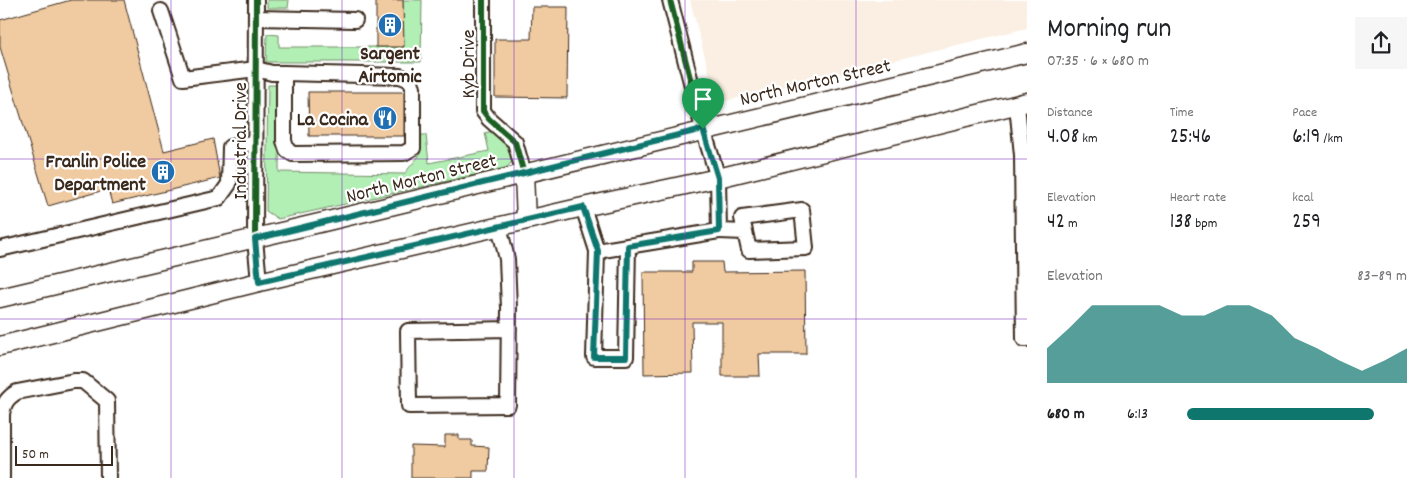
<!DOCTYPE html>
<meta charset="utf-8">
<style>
:root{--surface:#fff;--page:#f6f6f6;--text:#202124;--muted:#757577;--accent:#0f766e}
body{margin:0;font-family:Dekko,sans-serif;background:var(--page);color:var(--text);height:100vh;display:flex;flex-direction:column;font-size:19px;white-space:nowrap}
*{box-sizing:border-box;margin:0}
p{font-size:16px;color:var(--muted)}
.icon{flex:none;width:28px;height:28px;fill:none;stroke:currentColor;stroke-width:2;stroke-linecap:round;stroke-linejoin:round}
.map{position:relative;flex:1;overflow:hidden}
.drawer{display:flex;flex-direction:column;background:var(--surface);width:400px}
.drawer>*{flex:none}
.scale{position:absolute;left:15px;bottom:12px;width:98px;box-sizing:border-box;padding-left:5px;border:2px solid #3b2a1e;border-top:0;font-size:14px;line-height:18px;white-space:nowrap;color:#3b2a1e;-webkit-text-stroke:4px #fff;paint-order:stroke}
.pin{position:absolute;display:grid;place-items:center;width:42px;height:42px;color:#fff;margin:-51px -21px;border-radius:50% 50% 50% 0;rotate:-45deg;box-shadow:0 0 5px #0007}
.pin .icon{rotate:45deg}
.round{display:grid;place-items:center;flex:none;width:52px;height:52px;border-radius:0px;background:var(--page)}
.headline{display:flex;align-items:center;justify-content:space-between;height:85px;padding:0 20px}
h1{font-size:28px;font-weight:600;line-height:38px}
.metrics{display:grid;grid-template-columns:repeat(3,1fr);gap:8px;height:85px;padding:5px 20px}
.metrics div{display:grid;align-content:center}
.metrics b{font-size:21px;font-weight:600}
.metrics small{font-size:14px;font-weight:400}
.metrics p{font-size:14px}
.chart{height:140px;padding:10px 20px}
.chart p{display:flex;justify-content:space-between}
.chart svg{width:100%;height:90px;margin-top:5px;fill:var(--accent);opacity:.7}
ul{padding:0 20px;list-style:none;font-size:16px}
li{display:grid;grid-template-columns:80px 60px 1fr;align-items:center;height:38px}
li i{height:12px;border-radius:6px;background:var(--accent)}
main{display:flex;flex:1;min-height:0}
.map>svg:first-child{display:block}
.built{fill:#faefe2}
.green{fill:#b2efb5;stroke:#768c6a}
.building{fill:#f0caa0;stroke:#3b2a1e}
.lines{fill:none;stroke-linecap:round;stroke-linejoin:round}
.minor-casing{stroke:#3b2a1e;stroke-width:18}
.major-casing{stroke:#3b2a1e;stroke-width:21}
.minor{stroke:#fff;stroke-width:14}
.major{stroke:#fff;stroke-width:18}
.cycleway-casing{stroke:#fff;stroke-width:9}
.cycleway{stroke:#1b5e20;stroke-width:6}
.route-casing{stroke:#fff;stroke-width:10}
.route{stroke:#0f766e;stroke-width:6}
.grid{fill:none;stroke:#7b2cbf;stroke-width:1;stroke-opacity:0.55}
.labels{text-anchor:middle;stroke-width:4.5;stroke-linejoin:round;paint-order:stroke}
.poi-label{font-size:20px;font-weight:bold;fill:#3b2a1e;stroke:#fff;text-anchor:end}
.street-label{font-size:20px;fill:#3b2a1e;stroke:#fff}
</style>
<main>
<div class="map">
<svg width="1027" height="478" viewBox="0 0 1027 478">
<rect width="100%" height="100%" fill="#fff"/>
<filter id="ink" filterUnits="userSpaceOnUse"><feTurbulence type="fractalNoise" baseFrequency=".02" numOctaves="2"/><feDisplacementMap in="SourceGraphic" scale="10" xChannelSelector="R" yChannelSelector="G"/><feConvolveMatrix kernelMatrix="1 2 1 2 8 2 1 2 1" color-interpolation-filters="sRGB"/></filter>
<g filter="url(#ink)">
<!-- built -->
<path class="built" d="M690,0H1027V28L717,103Z"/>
<!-- green -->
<g class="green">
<path d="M267,0H289L288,8H267Z"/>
<path d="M403,0H422L421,62H266L267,34L279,35V47H403Z"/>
<path d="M268,85H280L279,172L404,174L419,156V135H426L429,163L489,151L485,133L492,131L513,146L515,159L506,168L278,219L266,211Z"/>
</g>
<!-- building -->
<g class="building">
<path d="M71,0H124L164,151L213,139L220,178L112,204L108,189L48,206L0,47V20Z"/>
<path d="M376,0H403L404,47H376Z"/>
<path d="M532,7H568L567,98L495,97V39H531Z"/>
<path d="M308,92H404V136H309Z"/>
<path d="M692,262H722L723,272L805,271L806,354H759L760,376H722V322H692L693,373L644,374L643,272H692Z"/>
<path d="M445,435H459V440H472V446L489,447L488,471H473V478H411V446L445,447Z"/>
</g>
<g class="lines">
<!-- minor casing -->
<g class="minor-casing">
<g id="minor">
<path d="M256,0L255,239L259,282"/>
<path d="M483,0V111L489,119L515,142L524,174"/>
<path d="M161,11L183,78L256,69L272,73H284L400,76L410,80L413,87V148L404,153L293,154L287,150L284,141V73"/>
<path d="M256,18L355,20"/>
<path d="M1017,105L1022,155L1024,339H1027"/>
<path d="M583,207L597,251"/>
<path d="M499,226L507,259L509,308L508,405L409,406L408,331L509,329"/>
<path d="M719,231L745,232L749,250L806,248L802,210L742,218L745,232"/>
<path d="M628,246L626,357H594L597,251L719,231L718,178L703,129L670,0"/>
<path d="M0,249L219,198L229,184L230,147L255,142"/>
<path d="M2,478V414C4,403 7,398 17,392L74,381H83L107,401L108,478"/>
</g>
</g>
<!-- major casing -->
<g class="major-casing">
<g id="major">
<path d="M524,174L526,220"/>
<path d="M0,298C343,219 685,134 1027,53"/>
<path d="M0,346L259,282L583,207L718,178L1027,102"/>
</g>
</g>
<!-- minor -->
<use href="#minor" class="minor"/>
<!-- major -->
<use href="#major" class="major"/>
<!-- cycleway casing -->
<g class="cycleway-casing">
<g id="cycleway">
<path d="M256,0L255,239L259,282"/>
<path d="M483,0V111L489,119L515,142L524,174"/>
<path d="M670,0L703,129L718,178"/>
</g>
</g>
<!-- cycleway -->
<use href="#cycleway" class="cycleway"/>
</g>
</g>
<g class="lines" filter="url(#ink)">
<!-- route casing -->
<g class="route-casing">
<path id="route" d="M703,129L718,178L719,231L628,246L626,357H594L598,251L583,207L259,282L255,239Z"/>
</g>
<!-- route -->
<use href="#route" class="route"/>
</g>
<!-- grid -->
<path class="grid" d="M171,0V478M342,0V478M514,0V478M685,0V478M856,0V478M0,159H1027M0,319H1027"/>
<!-- icons -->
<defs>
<g id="building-disc" transform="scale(1.25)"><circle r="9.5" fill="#1f6fb2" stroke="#fff"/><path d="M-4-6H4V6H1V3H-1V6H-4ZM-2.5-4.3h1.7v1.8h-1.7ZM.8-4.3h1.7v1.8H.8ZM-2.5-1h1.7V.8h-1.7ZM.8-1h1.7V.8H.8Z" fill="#fff"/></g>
<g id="restaurant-disc" transform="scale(1.25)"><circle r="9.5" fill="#1f6fb2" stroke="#fff"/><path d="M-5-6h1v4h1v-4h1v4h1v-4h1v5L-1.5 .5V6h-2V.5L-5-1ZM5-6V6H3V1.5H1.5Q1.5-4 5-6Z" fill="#fff"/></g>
</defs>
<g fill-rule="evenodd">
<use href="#building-disc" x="390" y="25"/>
<use href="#restaurant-disc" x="385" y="118"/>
<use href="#building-disc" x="163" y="172"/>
</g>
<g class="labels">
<!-- poi labels -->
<g class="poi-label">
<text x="390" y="59" text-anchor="middle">Sargent<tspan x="390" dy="23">Airtomic</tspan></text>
<text x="368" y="125">La Cocina</text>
<text x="146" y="167">Franlin Police<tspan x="146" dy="23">Department</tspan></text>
</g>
<!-- street labels -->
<g class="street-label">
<text transform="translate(467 64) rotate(-90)" y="7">Kyb Drive</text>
<text transform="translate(815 81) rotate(-13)" y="7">North Morton Street</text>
<text transform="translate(239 141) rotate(-90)" y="7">Industrial Drive</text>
<text transform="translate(421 177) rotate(-14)" y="7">North Morton Street</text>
</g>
</g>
</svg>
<div class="scale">50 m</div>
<div class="pin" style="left:703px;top:129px;background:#1e9e55"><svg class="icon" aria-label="arrive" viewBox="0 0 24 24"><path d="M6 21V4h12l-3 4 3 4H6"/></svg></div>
</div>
<section class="drawer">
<div class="headline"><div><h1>Morning run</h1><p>07:35 · 6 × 680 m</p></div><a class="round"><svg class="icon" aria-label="share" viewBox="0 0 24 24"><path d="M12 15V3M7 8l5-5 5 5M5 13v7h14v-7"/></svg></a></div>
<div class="metrics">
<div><p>Distance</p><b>4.08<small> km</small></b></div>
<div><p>Time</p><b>25:46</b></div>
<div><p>Pace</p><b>6:19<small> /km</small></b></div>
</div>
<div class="metrics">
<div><p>Elevation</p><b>42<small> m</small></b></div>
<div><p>Heart rate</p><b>138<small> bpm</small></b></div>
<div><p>kcal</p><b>259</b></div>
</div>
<div class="chart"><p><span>Elevation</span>83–89 m</p>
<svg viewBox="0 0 160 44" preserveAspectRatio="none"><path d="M0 44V27L10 17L20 6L30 6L40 6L50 6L60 11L70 11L80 6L90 6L100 11L110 22L120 27L130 33L140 38L150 33L160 27V44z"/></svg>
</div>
<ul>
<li><b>680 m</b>6:13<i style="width:85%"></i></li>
</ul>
</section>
</main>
